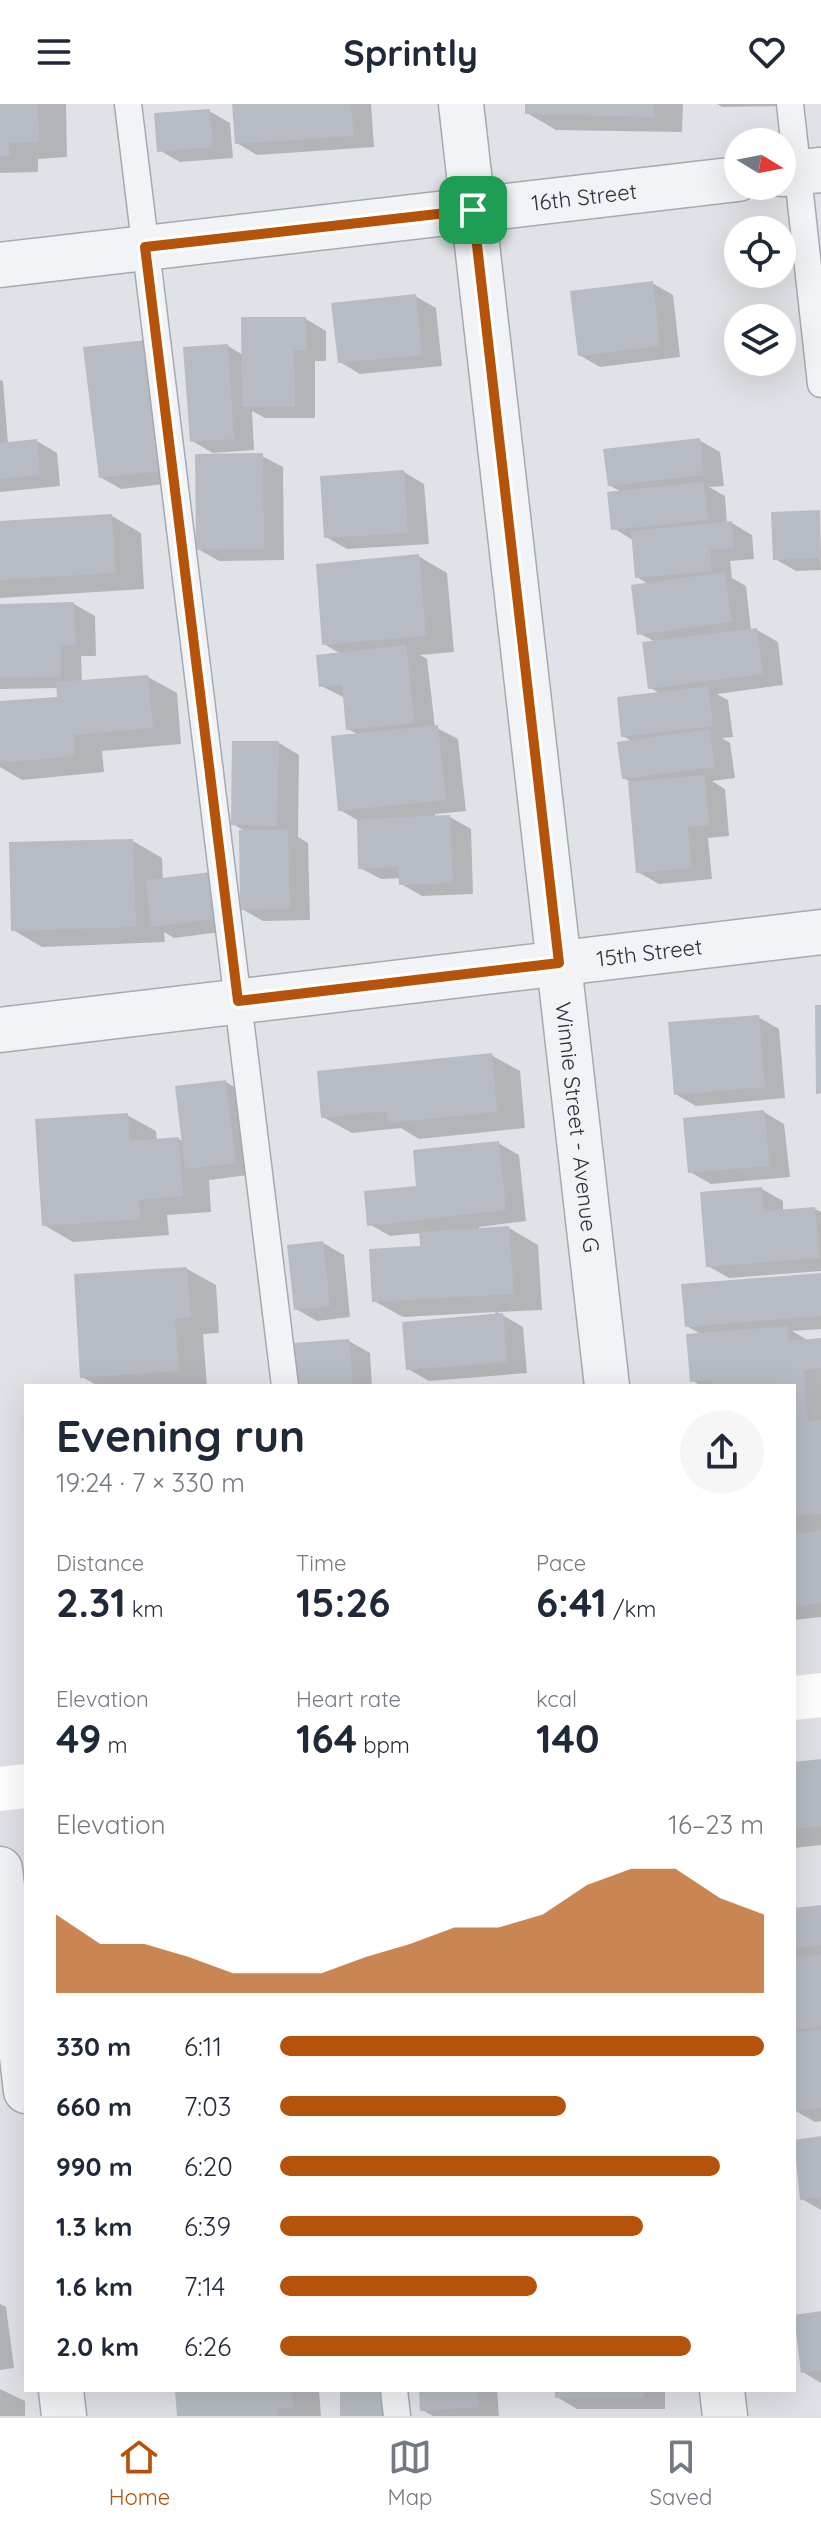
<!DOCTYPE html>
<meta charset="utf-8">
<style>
:root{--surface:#fff;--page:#f6f6f7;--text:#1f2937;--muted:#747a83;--line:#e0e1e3;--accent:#b45309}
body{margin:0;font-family:Quicksand,sans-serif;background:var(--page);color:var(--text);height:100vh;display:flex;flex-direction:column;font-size:30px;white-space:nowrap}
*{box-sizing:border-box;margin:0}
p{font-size:26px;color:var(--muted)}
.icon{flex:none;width:44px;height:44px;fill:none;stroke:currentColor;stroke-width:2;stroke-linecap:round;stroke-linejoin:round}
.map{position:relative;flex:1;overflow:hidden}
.side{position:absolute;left:24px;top:1280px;width:772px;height:1008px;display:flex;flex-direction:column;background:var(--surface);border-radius:0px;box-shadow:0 8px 32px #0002}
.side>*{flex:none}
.needle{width:52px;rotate:100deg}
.tools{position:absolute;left:724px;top:24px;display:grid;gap:16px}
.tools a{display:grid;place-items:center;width:72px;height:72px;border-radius:50%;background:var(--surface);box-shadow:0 8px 32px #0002;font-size:40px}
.pin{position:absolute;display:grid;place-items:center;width:68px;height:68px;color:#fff;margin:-34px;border-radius:16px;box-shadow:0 4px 12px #0006}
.round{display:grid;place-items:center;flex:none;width:84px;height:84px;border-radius:42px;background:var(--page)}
.headline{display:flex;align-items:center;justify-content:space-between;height:136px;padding:0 32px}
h1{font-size:44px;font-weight:800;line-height:60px}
.figures{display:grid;grid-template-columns:repeat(3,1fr);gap:12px;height:136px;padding:8px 32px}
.figures div{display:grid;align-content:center}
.figures b{font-size:40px;font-weight:800}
.figures small{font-size:22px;font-weight:400}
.figures p{font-size:22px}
.chart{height:224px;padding:16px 32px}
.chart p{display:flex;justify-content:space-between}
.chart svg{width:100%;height:144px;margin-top:8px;fill:var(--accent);opacity:.7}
ul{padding:0 32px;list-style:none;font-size:26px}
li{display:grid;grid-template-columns:128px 96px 1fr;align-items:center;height:60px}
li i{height:20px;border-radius:10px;background:var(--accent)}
header{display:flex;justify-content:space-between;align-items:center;height:104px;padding:0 32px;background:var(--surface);font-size:36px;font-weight:800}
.dock{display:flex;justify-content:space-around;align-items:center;height:112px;border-top:2px solid var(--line);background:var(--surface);font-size:22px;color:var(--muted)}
.dock a{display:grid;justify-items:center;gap:4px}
.dock .current{color:var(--accent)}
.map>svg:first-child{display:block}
.shadow{fill:#0003}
.building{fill:#b7bbc3}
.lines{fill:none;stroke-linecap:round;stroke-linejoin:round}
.service-casing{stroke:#a6a9b0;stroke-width:29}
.minor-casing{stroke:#a6a9b0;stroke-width:47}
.service{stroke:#f2f3f6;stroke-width:26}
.minor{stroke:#f2f3f6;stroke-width:44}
.secondary{stroke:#fff;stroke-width:44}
.route-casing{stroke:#fff;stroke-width:16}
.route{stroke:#b45309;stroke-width:10}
.labels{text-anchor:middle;stroke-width:8;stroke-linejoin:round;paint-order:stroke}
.street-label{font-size:22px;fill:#2a2f3c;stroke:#eff1f5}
</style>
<header><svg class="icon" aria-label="menu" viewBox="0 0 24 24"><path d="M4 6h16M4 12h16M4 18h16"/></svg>Sprintly<svg class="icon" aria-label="heart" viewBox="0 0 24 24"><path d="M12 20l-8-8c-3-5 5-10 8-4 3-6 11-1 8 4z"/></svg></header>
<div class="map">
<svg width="821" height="2312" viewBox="0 0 821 2312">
<rect width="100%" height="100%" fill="#e0e2e7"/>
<!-- shadow -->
<g class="shadow">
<path d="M0,0H66L67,53L38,55V68L0,69Z"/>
<path d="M234,0H371L374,43L257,51L237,39Z"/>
<path d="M527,0H683L682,28L556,26L527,9Z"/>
<path d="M717,0H786V2L722,3Z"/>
<path d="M209,7L230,19L233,54L180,58L159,46Z"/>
<path d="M652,179L673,191L680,253L600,263L579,251Z"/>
<path d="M415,192L436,204L442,262L360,270L340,258Z"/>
<path d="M306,215L326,227V257H315V314H265L252,307L254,346L213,349L192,337L228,242L243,251Z"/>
<path d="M86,245L182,378L121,385L100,373Z"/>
<path d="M0,276L3,277L8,340L37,337L57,349L60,382L0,388Z"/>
<path d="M699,336L720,348L724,382L709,383L725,392L727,420L732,419L752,431L754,455L730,457L732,474L746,482L751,526H757L778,538L783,581L717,590L728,596L733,633L722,634L730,639L735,674L712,677L725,685L729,732L708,734L712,775L659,780L638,768L630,678L624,674L633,638L623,632L661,590L649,583L655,538L639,529L650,481L637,473L633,436L613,424L623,389L609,381Z"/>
<path d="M262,352L283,363L284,456L219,457L198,445Z"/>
<path d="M404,368L424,380L429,440L347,445L326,433Z"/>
<path d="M819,408L821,466L796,467L775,455Z"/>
<path d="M112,412L141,429L144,485L0,494V419Z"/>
<path d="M418,452L447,469L454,548L420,551L427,555L435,623L458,635L466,707L435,710V713H450L471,725L473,790L422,792L401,780V774L381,775L360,764L359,717L340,706L359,631L348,625L345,594L321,582L341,550L324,540Z"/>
<path d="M74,500L95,512L96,552H81L82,578L148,573L177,589L181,640L102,647L104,668L22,676L0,663V599L59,594L58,584L0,585V502Z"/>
<path d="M279,639L299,651L298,733L308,739L310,816L263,817L242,805L246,728L233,720Z"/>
<path d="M133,737L162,754L163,776L236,826L174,834L164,828L165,838L42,843L13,826Z"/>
<path d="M758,913L779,925L785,994L696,1002L675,990Z"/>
<path d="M491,951L520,967L525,1024L419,1035L401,1024L352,1029L323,1013Z"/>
<path d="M226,978L246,990L256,1070L209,1076L211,1108L167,1111L169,1131L73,1138L44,1121L127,1011L156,1027L157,1037L179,1035L183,1038Z"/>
<path d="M764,1008L784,1020L790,1073L711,1080L690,1068Z"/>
<path d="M498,1039L519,1051L526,1117L479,1123V1126L509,1124L538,1141L542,1206L497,1208L523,1223L527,1269L429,1277L408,1265L496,1212L495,1208L403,1213L374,1197L422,1144L421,1129L390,1132L369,1120L418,1084Z"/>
<path d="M762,1085L783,1097V1108L815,1105L821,1108V1167L729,1174L708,1162Z"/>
<path d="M323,1139L344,1151L350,1213L317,1217L296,1205Z"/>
<path d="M187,1165L216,1181L219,1229L203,1230L207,1282H98L82,1273Z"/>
<path d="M821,1171V1225L792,1227L809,1237L821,1236V1513L794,1516V1282H701L692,1276L702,1231L687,1222Z"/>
<path d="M349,1237L370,1249L372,1282H299Z"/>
<path d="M821,1657V1741L794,1744V1660Z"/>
<path d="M821,1803V2017L815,2018L794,2006V1806Z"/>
<path d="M821,2034V2106L802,2095Z"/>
<path d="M0,2200L6,2203L14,2264L0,2266Z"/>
<path d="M821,2209V2279L803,2268Z"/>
<path d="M0,2285L25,2297V2312H0Z"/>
<path d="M177,2286H319L321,2312H179Z"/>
<path d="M421,2286H497L499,2312H433L422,2306Z"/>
<path d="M557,2286H665V2305H577L557,2293Z"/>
</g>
<!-- building -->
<g class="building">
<path d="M0,0H38L39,38L9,39L10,52H0Z"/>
<path d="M232,0H351L354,32L235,40Z"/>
<path d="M525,0H654V13L525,10Z"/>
<path d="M210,5L213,43L157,48L154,9Z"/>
<path d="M653,177L660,242L578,252L570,187Z"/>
<path d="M416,190L422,251L338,259L331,199Z"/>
<path d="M241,213H306V246H294L295,303H242Z"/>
<path d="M147,236L162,367L99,374L83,243Z"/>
<path d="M228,240L234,335L190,338L183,243Z"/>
<path d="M700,334L704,371L608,382L603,345Z"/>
<path d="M37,335L40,371L0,375V339Z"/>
<path d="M263,349L264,445L196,446L195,350Z"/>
<path d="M404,366L408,429L324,434L320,372Z"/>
<path d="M704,378L708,416L611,426L607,388Z"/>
<path d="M820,406L821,454L773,456L771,408Z"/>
<path d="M112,410L116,469L0,476V417Z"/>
<path d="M732,417L734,444L710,446L712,467L635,474L631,427Z"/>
<path d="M419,450L426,532L322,541L316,460Z"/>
<path d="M725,468L732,518L637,531L631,481Z"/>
<path d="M74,498L76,541H61V573L0,574V500Z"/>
<path d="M757,524L763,570L648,585L642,538Z"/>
<path d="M406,541L415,619L346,626L342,581L319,583L316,551Z"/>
<path d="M148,571L153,624L74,631L75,652L0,659V597L57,593L56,578Z"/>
<path d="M708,582L713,622L621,633L617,593Z"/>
<path d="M438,621L446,696L338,707L331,632Z"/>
<path d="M710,625L715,663L622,675L617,638Z"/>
<path d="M232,637H279L277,722L231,721Z"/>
<path d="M705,671L709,721L688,723L692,764L636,769L628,678Z"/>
<path d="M450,711L453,779L399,781L398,763L358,765L357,715Z"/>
<path d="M288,725L290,805L240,806L239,726Z"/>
<path d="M133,735L136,823L11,827L9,738Z"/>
<path d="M211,768L216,815L151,823L146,776Z"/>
<path d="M815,901H821V989L816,990Z"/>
<path d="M759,911L765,983L674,991L668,918Z"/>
<path d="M492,949L497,1008L388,1019L387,1007L321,1014L317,967Z"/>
<path d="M226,976L236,1059L185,1065L175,982Z"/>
<path d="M764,1006L770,1062L688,1069L683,1014Z"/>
<path d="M128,1009L130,1037L179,1033L183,1092L139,1096L141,1115L42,1122L35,1015Z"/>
<path d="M499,1037L506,1106L367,1122L364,1087L416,1082L413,1046Z"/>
<path d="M762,1083L764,1107L815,1103L820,1154L706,1163L700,1088Z"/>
<path d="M509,1122L514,1190L372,1198L369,1145L420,1142L419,1128Z"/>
<path d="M323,1137L330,1202L294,1206L287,1141Z"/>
<path d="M187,1163L191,1213L175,1215L179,1267L80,1274L74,1170Z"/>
<path d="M821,1169V1212L685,1223L681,1180Z"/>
<path d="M503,1209L507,1258L406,1266L402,1218Z"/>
<path d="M788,1222L789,1237L821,1234V1264L804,1266L808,1317L821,1316V1410L794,1411V1282H712L711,1276L690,1278L686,1230Z"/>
<path d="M349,1235L353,1282H297L294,1239Z"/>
<path d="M821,1427V1499L794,1502V1430Z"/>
<path d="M821,1655V1722L794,1725V1658Z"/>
<path d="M821,1801V1841L794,1844V1804Z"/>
<path d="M821,1850V1922L794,1926V1854Z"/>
<path d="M821,1926V2004L794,2007V1928Z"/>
<path d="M821,2032V2093L800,2096L794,2036Z"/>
<path d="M821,2207V2266L801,2269L794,2211Z"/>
<path d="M175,2286H292L293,2303L278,2304L279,2312H177Z"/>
<path d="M340,2286H383L384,2312H340Z"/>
<path d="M419,2286H478L479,2303L420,2307Z"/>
<rect x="555" y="2286" width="89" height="8"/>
</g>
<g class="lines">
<!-- service casing -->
<g class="service-casing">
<g id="service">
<path d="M128,0L285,1282"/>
<path d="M790,0L821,280"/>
<path d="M394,2286L397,2312"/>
</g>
</g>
<!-- minor casing -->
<g class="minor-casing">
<g id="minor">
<path id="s1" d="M461,0L607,1282"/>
<path d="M782,70L821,66"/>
<path id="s2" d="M0,161L738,75"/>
<path id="s3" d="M0,926L821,828"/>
<path d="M0,1765L26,1987"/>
<path d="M61,2286L64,2312"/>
<path d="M722,2286L725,2312"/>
</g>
</g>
<!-- service -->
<use href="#service" class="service"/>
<!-- minor -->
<use href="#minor" class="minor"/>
<!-- secondary -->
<g class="secondary">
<path d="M794,1594L821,1591"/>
<path d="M0,1685L26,1682"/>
</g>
</g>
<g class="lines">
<!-- route casing -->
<g class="route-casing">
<path id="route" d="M473,106L559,859L238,897L145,143Z"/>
</g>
<!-- route -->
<use href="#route" class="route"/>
</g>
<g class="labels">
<!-- street labels -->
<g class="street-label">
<text dy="8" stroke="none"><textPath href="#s2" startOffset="588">16th Street</textPath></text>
<text dy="8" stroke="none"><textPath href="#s3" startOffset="654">15th Street</textPath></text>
<text dy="8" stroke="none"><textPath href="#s1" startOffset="1030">Winnie Street - Avenue G</textPath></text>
</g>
</g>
</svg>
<div class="tools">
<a><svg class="needle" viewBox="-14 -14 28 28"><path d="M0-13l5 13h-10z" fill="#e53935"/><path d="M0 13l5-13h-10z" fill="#747a83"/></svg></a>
<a><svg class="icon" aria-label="locate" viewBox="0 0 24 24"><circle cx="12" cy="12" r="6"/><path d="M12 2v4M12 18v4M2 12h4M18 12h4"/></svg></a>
<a><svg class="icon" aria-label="layers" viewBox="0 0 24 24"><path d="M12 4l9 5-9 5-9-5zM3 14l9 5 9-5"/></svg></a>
</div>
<div class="pin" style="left:473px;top:106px;background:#1e9e55"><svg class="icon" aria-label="arrive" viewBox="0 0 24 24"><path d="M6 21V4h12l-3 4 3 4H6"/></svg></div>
<section class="side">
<div class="headline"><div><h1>Evening run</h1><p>19:24 · 7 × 330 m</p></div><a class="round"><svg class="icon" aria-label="share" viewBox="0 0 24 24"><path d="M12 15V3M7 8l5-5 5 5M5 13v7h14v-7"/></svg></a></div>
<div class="figures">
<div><p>Distance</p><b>2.31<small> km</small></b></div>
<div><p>Time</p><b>15:26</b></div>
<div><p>Pace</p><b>6:41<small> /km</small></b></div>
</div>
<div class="figures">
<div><p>Elevation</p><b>49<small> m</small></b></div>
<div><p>Heart rate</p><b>164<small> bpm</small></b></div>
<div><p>kcal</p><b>140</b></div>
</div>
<div class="chart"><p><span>Elevation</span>16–23 m</p>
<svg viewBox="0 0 160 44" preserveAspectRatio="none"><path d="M0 44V20L10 29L20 29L30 33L40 38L50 38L60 38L70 33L80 29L90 24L100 24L110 20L120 11L130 6L140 6L150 15L160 20V44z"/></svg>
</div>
<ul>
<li><b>330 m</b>6:11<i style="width:100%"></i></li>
<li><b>660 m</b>7:03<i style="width:59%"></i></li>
<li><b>990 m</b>6:20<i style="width:91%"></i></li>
<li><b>1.3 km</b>6:39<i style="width:75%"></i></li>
<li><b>1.6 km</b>7:14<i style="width:53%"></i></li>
<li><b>2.0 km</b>6:26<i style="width:85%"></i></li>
</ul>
</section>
</div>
<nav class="dock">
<a class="current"><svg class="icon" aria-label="home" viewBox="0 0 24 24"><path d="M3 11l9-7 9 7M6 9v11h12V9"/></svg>Home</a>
<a><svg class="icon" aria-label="map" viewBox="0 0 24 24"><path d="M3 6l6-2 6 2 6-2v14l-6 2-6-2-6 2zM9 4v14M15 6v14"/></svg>Map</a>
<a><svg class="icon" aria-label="saved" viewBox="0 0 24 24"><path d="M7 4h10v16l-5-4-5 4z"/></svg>Saved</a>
</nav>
